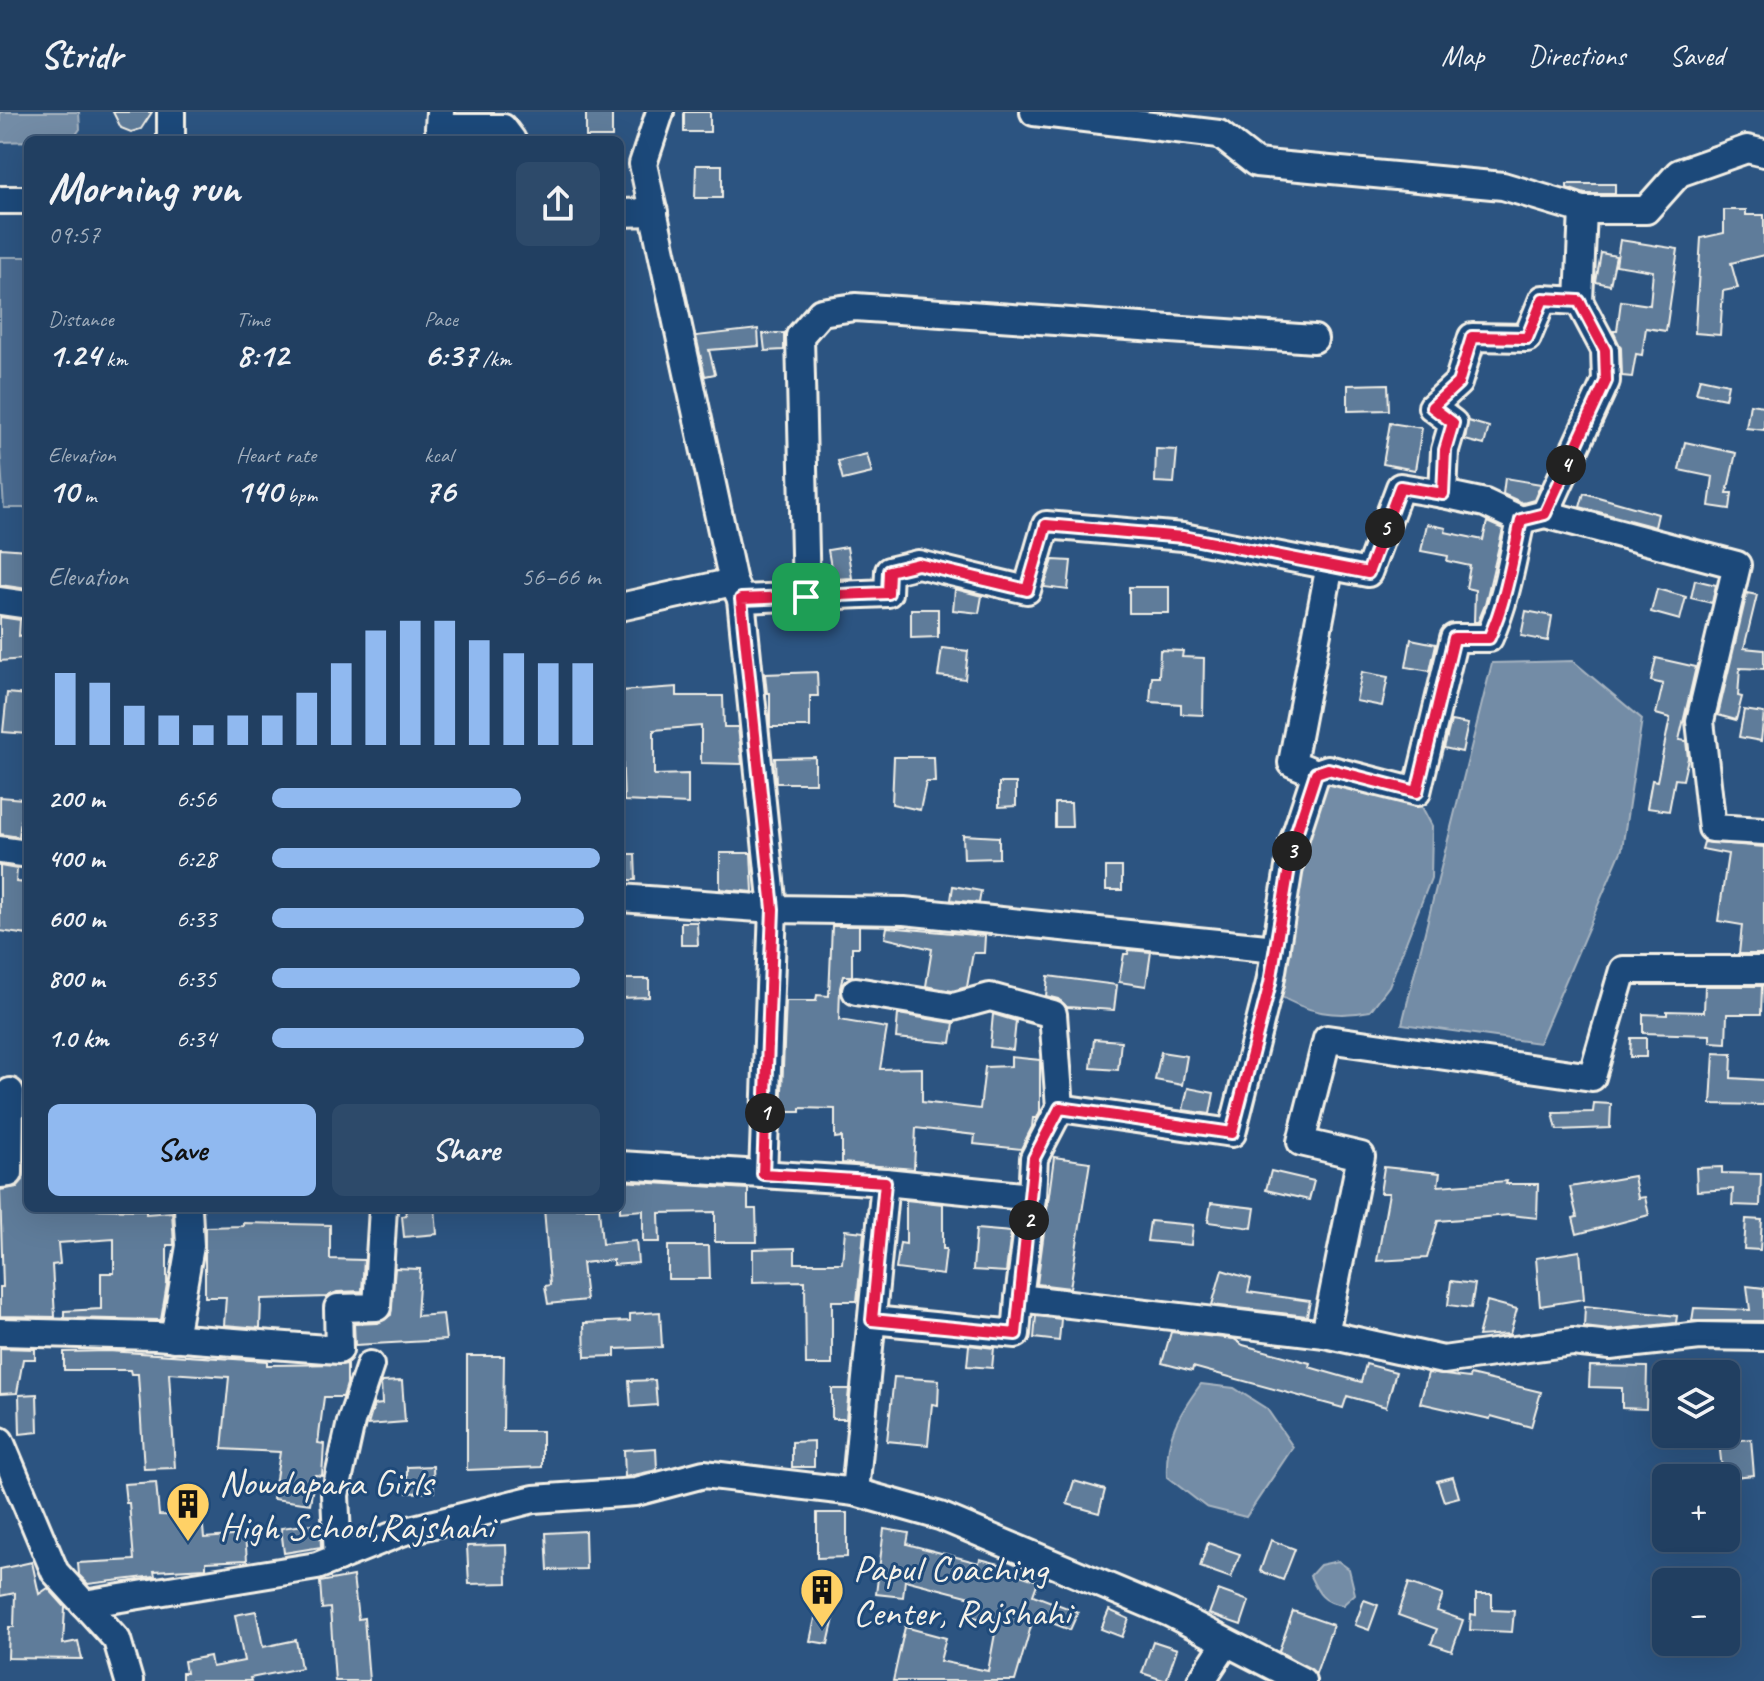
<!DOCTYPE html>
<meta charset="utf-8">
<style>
:root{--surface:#213f61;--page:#2d4a6a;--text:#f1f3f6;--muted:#a2afbd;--line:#3e5876;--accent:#90b9f0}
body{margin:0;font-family:Caveat,sans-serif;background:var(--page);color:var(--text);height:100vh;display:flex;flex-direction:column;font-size:30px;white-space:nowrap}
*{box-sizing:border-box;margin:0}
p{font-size:26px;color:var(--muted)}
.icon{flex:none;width:44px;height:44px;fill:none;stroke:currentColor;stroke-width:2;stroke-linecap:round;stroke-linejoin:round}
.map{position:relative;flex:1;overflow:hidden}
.drawer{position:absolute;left:24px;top:24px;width:600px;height:1076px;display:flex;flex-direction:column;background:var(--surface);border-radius:12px;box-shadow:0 8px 32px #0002,0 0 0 2px var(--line)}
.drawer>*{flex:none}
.buttons{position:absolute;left:1652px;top:1248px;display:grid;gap:16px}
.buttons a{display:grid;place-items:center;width:88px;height:88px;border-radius:12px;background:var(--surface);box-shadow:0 8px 32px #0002,0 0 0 2px var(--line);font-size:40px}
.pin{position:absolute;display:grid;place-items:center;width:68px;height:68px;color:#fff;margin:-34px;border-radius:16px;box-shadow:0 4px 12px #0006}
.km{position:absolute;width:40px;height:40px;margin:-20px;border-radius:50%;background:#222;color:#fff;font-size:22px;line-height:40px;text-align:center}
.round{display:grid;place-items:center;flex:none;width:84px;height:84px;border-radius:12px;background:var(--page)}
.overview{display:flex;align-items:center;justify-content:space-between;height:136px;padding:0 24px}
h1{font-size:44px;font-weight:700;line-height:60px}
.metrics{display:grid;grid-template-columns:repeat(3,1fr);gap:12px;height:136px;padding:8px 24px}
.metrics div{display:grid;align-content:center}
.metrics b{font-size:34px;font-weight:700}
.metrics small{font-size:22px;font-weight:400}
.metrics p{font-size:22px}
.chart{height:224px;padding:16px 24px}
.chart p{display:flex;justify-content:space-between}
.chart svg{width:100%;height:144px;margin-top:8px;stroke:var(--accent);stroke-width:6}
.cta{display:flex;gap:16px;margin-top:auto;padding:16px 24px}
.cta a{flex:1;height:92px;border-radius:12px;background:var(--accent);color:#111;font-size:32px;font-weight:700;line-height:92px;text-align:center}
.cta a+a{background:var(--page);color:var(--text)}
ul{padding:0 24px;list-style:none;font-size:26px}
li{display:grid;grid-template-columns:128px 96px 1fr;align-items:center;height:60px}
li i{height:20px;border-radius:10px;background:var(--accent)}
header{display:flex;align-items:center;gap:48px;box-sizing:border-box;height:112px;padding:0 40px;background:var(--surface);border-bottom:2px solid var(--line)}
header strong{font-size:38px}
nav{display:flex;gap:44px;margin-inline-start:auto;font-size:28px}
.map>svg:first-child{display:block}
.green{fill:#496b90;stroke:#9eaebc;stroke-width:2}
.water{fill:#738ca6;stroke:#a7b4c0;stroke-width:2}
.building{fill:#5e7b9a;stroke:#f4f1e8;stroke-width:2}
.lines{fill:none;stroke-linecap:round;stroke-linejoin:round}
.minor-casing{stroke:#f4f1e8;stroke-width:32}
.minor{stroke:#1f4a7a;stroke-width:26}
.route-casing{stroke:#fff;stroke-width:16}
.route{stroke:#e11d48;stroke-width:10}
.labels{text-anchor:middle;stroke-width:6;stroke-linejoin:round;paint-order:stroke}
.poi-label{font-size:38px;fill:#f4f1e8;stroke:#1f4a7a;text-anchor:start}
</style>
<header>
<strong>Stridr</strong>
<nav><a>Map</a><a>Directions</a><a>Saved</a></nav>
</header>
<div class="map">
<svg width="1764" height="1569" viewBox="0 0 1764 1569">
<rect width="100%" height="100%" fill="#2c5481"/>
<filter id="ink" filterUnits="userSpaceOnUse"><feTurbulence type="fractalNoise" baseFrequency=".0125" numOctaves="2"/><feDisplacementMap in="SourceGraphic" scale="16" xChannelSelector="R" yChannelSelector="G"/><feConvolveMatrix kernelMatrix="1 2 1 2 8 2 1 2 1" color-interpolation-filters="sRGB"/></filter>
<g filter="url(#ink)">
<!-- green -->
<path class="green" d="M0,145H28V396H4L0,337Z"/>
<!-- water -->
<g class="water">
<path d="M0,0H79L80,17L72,28L0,30Z"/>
<path d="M1573,549L1642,607L1622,737L1539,931L1402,912L1492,551Z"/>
<path d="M1328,664L1420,691L1432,714L1431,766L1389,874L1370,899C1336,906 1307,901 1277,882L1298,740Z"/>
<path d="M1201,1272L1234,1276L1267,1297L1293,1335L1246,1405L1206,1395L1167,1365C1165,1326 1178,1303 1201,1272Z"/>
<path d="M1338,1449L1349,1457L1355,1482L1343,1493C1323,1491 1318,1481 1310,1464L1320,1453Z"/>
</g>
<!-- building -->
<g class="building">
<path d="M113,0H152L141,17L131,20L121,16Z"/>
<rect x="586" y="0" width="26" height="25"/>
<rect x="684" y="0" width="26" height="20"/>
<path d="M696,53H722V86H695Z"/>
<path d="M1567,72H1615V82H1585L1567,76Z"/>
<path d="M1724,98H1746V103H1764V143L1731,151L1738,176L1723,179L1720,223L1695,221L1701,126L1724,121Z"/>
<path d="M1620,128L1678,137L1666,219L1646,216L1642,243L1636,242L1632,265L1622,264L1621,236L1613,219H1617L1621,189L1650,193L1653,159L1616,153Z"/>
<path d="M1601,141L1616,144L1610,173L1596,170Z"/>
<path d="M758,217L759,234L709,238L715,262L705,264L696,224Z"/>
<path d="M784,221V238L765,239L763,222Z"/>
<path d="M1700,266L1728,272L1725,287L1696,281Z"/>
<path d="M1388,272L1389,298L1348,299V273Z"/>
<path d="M1750,292L1764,294V318L1746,316Z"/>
<path d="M1468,309L1489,315L1484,333L1465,328Z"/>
<path d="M1390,311L1422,316L1415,358L1383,352Z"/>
<path d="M1685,330L1736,341L1727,381H1732L1730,397L1709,394L1713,365L1679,358Z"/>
<path d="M1156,337L1177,338L1174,371L1155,370Z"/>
<path d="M867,342L872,361L843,368L838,349Z"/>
<path d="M1505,366L1541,372L1534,388L1523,391L1503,382Z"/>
<path d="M1584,381L1658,402L1655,415L1580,395Z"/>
<path d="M1487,410L1503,417L1485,493L1478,510H1474L1475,478L1466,476L1470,454L1447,449L1448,444L1421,439L1427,412L1446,416L1445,420L1483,428Z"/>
<path d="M847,435L852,466L833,467L828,438Z"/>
<path d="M0,436L28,438V477L0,473Z"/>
<path d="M1053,448L1071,449L1068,478L1044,475Z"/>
<path d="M1695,468L1716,473L1712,491L1691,486Z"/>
<rect x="1129" y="475" width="40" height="26"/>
<path d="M955,477L982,484L979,501L953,498Z"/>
<path d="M1657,477L1686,485L1680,508L1651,500Z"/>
<path d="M1747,481L1757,483L1744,536L1764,538V557L1740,556L1738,584L1742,585L1736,608L1718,603Z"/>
<path d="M911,497H938V525L911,526Z"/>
<path d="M1526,499L1552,504L1548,529L1521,524Z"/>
<path d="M0,505L20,508L19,524L23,523L24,547L0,549Z"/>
<path d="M1411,527L1436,532L1430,559L1406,555Z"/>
<path d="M942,536L968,539L965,567L938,564Z"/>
<path d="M1160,538L1183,539L1182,545L1204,546L1203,603L1181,602V592L1150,590L1152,565H1159Z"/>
<path d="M1656,546L1696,555L1679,628L1686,629L1688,646L1683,668L1675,667L1669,699L1647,696L1652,668L1657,669L1670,606L1656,602L1663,572L1651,569Z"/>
<path d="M817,560L818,584H810V615H770V581H767L765,562Z"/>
<path d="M1362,560L1388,565L1382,594L1356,589Z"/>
<path d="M677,575V584H723L724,615H738L742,652L701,651V614L654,618V663L688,662V692L624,689L620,579Z"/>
<path d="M7,581L28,583V622L3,620Z"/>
<path d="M1744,598L1764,601L1761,629L1739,625Z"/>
<path d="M1451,609L1468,612L1462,640L1444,636Z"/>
<path d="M815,645V671H776L775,646Z"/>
<path d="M894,645H934L935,670H926L920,698L892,692Z"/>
<path d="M999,671H1016V694L999,695Z"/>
<path d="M0,685L23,687L19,725L0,722Z"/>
<path d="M1055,691H1071L1072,715H1055Z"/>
<path d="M963,723L999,725V746L964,747Z"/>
<path d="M1704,730L1764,735V842H1739L1742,813L1718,809L1728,742L1702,737Z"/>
<path d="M720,741H751L753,780L720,777Z"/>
<path d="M620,742H635L636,768H620Z"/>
<path d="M0,754L17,757L16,770L28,771V823L0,819Z"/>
<rect x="1106" y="755" width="16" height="23"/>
<path d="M953,774L981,779L979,791L951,788Z"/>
<path d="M681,810H697L698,833H681Z"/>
<path d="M832,814H859V835H852V864H843L840,876L839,908L887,916L880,957L922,956V990L980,997L985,955L1011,954V945L1040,948V999L1037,1006H1033L1032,1015L1021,1037L974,1032L975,1023L916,1016L914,1057L842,1051V1025L835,1026V997L800,996V1000H781L786,889H816L817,883L829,884Z"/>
<path d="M887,815L985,824L984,841H973L967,875L952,879L926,874L932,837L885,826Z"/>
<path d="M1129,838L1151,840L1146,874L1119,870L1124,842H1128Z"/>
<path d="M1048,864L1117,873L1114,898L1067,895L1058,887L1046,884Z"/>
<path d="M620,867H649V885L620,886Z"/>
<path d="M1705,874H1762L1761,902H1727L1726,931L1710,930V923L1643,921V902L1667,903V899L1704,900Z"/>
<path d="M898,902L954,911L951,931L896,926Z"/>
<path d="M993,902L1016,909L1013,938L990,935Z"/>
<path d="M1631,926H1646V945H1630Z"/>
<path d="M1094,927L1121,929L1118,958L1091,956Z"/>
<path d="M1161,940L1187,944L1182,973L1155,968Z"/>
<path d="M1714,941L1732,942L1731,966L1764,968V993L1711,992Z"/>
<path d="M1188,976L1214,981L1210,1002L1183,998Z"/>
<path d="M1594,991L1611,992L1610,1016L1557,1018L1553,1001L1593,1000Z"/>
<path d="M25,1029H28V1096L146,1098V1102L172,1100L174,1133H167V1172L161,1208L64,1206V1199L101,1197V1161H114V1127L58,1131L60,1152L52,1153L55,1205L0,1204V1175H3L0,1078L17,1075L23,1068Z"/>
<path d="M1054,1045L1090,1050L1070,1176L1037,1172Z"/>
<path d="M1384,1055L1440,1061L1438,1074L1507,1069L1506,1072H1538L1537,1106L1510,1103L1438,1109L1427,1146L1377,1149L1389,1081H1380Z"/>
<path d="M1722,1055V1061L1761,1062L1760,1094L1732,1093L1733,1077L1697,1079L1696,1056Z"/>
<path d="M1271,1059L1314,1069L1309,1088L1266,1078Z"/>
<path d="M1634,1064L1638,1086L1645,1085L1649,1103L1577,1122L1573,1106L1577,1105L1570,1075Z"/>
<path d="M620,1069L748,1077V1097H756L757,1130H715V1100L659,1101L660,1130H643V1098L620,1100Z"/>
<path d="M906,1088L943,1092V1137H946L943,1163L896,1157L900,1131L906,1132Z"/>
<path d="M1211,1091L1255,1096L1252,1116L1208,1110Z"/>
<path d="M405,1096H435L437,1122L404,1125L402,1104L406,1103Z"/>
<path d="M544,1096H599L602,1132L636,1129L638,1151L613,1153V1148L582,1151L586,1188L548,1192L545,1174L550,1173Z"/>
<path d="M1746,1107L1762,1108L1760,1138L1744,1137Z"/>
<path d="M1150,1109L1193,1113L1191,1133L1147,1129Z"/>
<path d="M243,1111L330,1113V1147L364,1148L362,1179L337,1180L327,1185L261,1187L260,1216L224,1213L226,1185H205V1115L243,1114Z"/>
<path d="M976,1117L1011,1120L1006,1160L973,1158Z"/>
<path d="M845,1118L864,1120L857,1189H832V1253H806L805,1169L753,1170V1137L795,1136V1151H842Z"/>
<path d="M668,1134H709L710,1167H668Z"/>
<path d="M1580,1139L1584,1187L1540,1194L1536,1146Z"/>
<path d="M395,1156L420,1157L417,1204L443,1202L446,1228L355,1233L354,1212L378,1211L391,1203Z"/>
<path d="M1222,1158L1251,1167L1248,1180L1310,1189L1307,1204L1212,1193Z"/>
<path d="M1451,1169L1475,1172L1471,1196L1448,1193Z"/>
<path d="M1747,1174L1764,1176V1209H1692L1694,1196L1750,1198Z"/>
<path d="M1487,1189L1517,1197L1510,1222L1478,1224Z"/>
<path d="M1585,1194L1677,1204L1676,1211L1610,1218L1584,1215Z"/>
<path d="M660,1200L662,1235L615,1237V1244L585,1245L584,1211L630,1209V1202Z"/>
<path d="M1036,1204L1061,1207L1059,1229L1034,1226Z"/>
<path d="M1171,1220L1234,1227L1243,1233L1310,1251L1309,1255L1361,1270L1366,1252L1396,1260L1386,1295L1347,1284L1343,1296L1193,1255L1192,1259L1162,1251Z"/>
<path d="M969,1233L994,1236L992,1256L967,1254Z"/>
<path d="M0,1236L35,1237V1247H23L17,1281L0,1282Z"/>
<path d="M108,1239L267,1249V1253L347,1252V1272L343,1285H324L318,1331L324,1332L322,1364L315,1363L310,1392L273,1387L280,1340L222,1337L229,1265L169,1261L175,1356L144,1357L138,1262H131L130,1258H64V1240Z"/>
<path d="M467,1244H504L503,1319H542V1355L467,1358Z"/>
<path d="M1590,1254L1647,1255L1646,1297L1622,1296V1276L1589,1275Z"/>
<path d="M1428,1261L1469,1266L1470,1263L1541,1280L1531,1315L1491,1304L1490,1307L1420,1291Z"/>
<path d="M894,1265L939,1268L938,1293L932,1292L928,1333L887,1329Z"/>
<path d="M655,1268L657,1293L631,1295L629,1269Z"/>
<path d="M402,1269L405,1310L368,1313L374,1293L382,1292L381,1270Z"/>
<path d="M832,1277H849L846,1307H832Z"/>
<path d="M37,1282L38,1320L20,1322L19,1283Z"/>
<path d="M1751,1327L1754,1363L1723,1366L1719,1330Z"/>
<path d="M814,1329V1355H792V1330Z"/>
<path d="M656,1336L657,1358L625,1365L624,1338Z"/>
<path d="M433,1354L434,1380L407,1381V1355Z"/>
<path d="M1453,1365L1459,1385L1444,1389L1437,1369Z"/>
<path d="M1074,1369L1105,1378L1099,1401L1067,1392Z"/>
<path d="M156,1370L159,1403L202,1404L204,1426L245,1423L247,1448L206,1450V1456L154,1459L155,1464L88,1472L79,1463L78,1451L134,1448L129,1391H126L124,1372Z"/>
<path d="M817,1401H847V1445L817,1446Z"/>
<path d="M320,1411L321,1435L284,1441L281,1416Z"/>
<path d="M884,1417L909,1421L907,1432L979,1451L980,1447L1003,1453L1002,1457L1038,1469L1033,1483L1078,1500L1070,1518L1034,1504L1015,1569H893L905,1515L946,1526L940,1549L988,1559L997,1511L966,1503L971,1485L905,1468L903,1485L876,1482Z"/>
<path d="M585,1419L586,1457L548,1458L546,1421Z"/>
<path d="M1271,1428L1295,1437L1283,1468L1260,1459Z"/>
<path d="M1208,1431L1240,1442L1231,1466L1200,1455Z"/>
<path d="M506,1433L507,1471L469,1472L467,1434Z"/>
<path d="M32,1450L39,1482L48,1476L65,1495L63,1532L78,1529L82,1547L8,1546L9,1515H14L15,1481L0,1484V1457Z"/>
<path d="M353,1464L358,1507L364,1506L369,1569H335L330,1496L322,1497L320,1470Z"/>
<path d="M1409,1471L1443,1483L1437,1499L1463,1508L1452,1539L1431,1532L1437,1517L1398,1503Z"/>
<path d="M1218,1478L1249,1489L1241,1513L1209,1502Z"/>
<path d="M1476,1482H1492V1498L1514,1499L1512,1520L1470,1518L1471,1502L1476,1503Z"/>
<path d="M1364,1488L1378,1493L1369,1518L1355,1513Z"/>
<path d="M1109,1498L1129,1507L1122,1525L1101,1517Z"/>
<path d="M256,1499L263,1535L296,1528L301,1556L250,1566L251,1569H182V1561H186L184,1549L210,1544L212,1555L244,1549L235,1503Z"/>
<path d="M1293,1499L1333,1513L1316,1561L1279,1539Z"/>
<path d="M816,1502L834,1506L828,1532L810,1529Z"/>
<path d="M1153,1529L1177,1537L1166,1569L1142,1561Z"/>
</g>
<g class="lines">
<!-- minor casing -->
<g class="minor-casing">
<g id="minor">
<path d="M171,0V28"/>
<path d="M440,0L439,16H503L512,28"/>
<path d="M660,0L643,52L733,470"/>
<path d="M1034,0L1219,22L1256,51L1503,74L1583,98"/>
<path d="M0,88H28"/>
<path d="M620,101L654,100"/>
<path d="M1545,402L1606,269L1605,238L1579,189"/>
<path d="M1521,408L1485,391L1443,382L1445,338L1453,311L1432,295L1458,271L1472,225L1527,226L1543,187L1579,189L1583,98H1646L1679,61L1747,37L1764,41"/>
<path d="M1330,453L1292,651L1316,661L1328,657L1417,680L1454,526H1489C1506,489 1512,449 1521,408L1545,402L1737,453L1700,609L1712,716L1764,719"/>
<path d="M806,485L800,224L821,200L855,195L1314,227"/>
<path d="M741,487L773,797L904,799L1276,837"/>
<path d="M0,489L28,493"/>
<path d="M620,495L733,470L741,487L888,481L889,459L918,452L1027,478L1046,413L1183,425L1368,461L1400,375L1443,382"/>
<path d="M0,738L28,742"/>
<path d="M620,786L773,797L763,1062"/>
<path d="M856,879L953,895L990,885L1053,902L1060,996"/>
<path d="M620,1053L885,1070L855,1380"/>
<path d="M0,1062L9,1061L10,980"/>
<path d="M885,1070L1032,1085L1034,1046L1060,996L1232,1021L1270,871L1293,731L1316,661"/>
<path d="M1019,1186L1032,1085"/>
<path d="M872,1208L1016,1222L1019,1186L1325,1222L1361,1044L1301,1030L1327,927L1592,965L1623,858H1764"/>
<path d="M0,1220L155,1224L339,1238L338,1196L377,1195L383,1096"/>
<path d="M1325,1222L1443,1248L1572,1230L1610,1234L1700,1224L1764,1225"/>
<path d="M174,1226L190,1134L188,1096"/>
<path d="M0,1329L55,1460L117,1528L129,1569"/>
<path d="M338,1446L335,1383L351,1310L370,1253"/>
<path d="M84,1492L317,1454L402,1420L534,1387L636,1380L704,1362L855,1380L940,1404L1170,1501L1302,1569"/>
<path d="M1201,1569L1226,1531"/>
</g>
</g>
<!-- minor -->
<use href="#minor" class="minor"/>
</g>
</g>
<g class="lines" filter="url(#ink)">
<!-- route casing -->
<g class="route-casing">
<path id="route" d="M1543,187L1579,189L1605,238L1606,269L1545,402L1521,408C1512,449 1506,489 1489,526H1454L1417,680L1328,657L1316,661L1293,731L1270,871L1232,1021L1060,996L1034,1046L1016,1222L872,1208L885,1070L763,1062L773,797L741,487L888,481L889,459L918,452L1027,478L1046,413L1183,425L1368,461L1400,375L1443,382L1445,338L1453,311L1432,295L1458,271L1472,225L1527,226Z"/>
</g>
<!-- route -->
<use href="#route" class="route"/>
</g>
<!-- icons -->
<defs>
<g id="building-pin" transform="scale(2.3)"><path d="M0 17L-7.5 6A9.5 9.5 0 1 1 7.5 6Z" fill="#ffd166" stroke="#1f4a7a"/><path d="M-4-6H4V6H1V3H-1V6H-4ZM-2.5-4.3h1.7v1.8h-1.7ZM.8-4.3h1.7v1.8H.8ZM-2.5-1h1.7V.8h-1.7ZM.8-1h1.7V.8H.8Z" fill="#111"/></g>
</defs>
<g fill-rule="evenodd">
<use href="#building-pin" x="188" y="1392"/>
<use href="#building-pin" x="822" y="1478"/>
</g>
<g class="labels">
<!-- poi labels -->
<g class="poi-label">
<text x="219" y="1383">Nowdapara Girls<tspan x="219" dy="44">High School,Rajshahi</tspan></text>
<text x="853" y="1469">Papul Coaching<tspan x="853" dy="44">Center, Rajshahi</tspan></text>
</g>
</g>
</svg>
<div class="buttons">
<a><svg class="icon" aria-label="layers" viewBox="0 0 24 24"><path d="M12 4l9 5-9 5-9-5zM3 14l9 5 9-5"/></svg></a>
<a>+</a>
<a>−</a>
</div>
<div class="pin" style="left:806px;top:485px;background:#1e9e55"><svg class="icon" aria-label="arrive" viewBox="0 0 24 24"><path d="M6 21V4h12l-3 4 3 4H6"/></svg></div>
<b class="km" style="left:765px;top:1001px">1</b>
<b class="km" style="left:1029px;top:1108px">2</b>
<b class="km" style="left:1292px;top:739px">3</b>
<b class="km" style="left:1566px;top:353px">4</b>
<b class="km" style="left:1385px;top:416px">5</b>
<section class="drawer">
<div class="overview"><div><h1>Morning run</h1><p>09:57</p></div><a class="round"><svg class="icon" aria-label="share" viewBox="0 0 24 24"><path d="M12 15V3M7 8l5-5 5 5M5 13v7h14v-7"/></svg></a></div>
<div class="metrics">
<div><p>Distance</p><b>1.24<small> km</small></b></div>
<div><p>Time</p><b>8:12</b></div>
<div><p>Pace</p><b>6:37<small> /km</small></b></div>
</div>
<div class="metrics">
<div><p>Elevation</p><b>10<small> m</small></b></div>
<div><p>Heart rate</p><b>140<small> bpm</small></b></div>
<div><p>kcal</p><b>76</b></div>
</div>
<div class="chart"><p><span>Elevation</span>56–66 m</p>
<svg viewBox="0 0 160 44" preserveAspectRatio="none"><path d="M5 44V22M15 44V25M25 44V32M35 44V35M45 44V38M55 44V35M65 44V35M75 44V28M85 44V19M95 44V9M105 44V6M115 44V6M125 44V12M135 44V16M145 44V19M155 44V19"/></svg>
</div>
<ul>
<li><b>200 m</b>6:56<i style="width:76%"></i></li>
<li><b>400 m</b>6:28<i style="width:100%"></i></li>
<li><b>600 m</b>6:33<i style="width:95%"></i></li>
<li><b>800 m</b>6:35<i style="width:94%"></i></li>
<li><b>1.0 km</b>6:34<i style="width:95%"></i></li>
</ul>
<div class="cta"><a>Save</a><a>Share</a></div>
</section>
</div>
